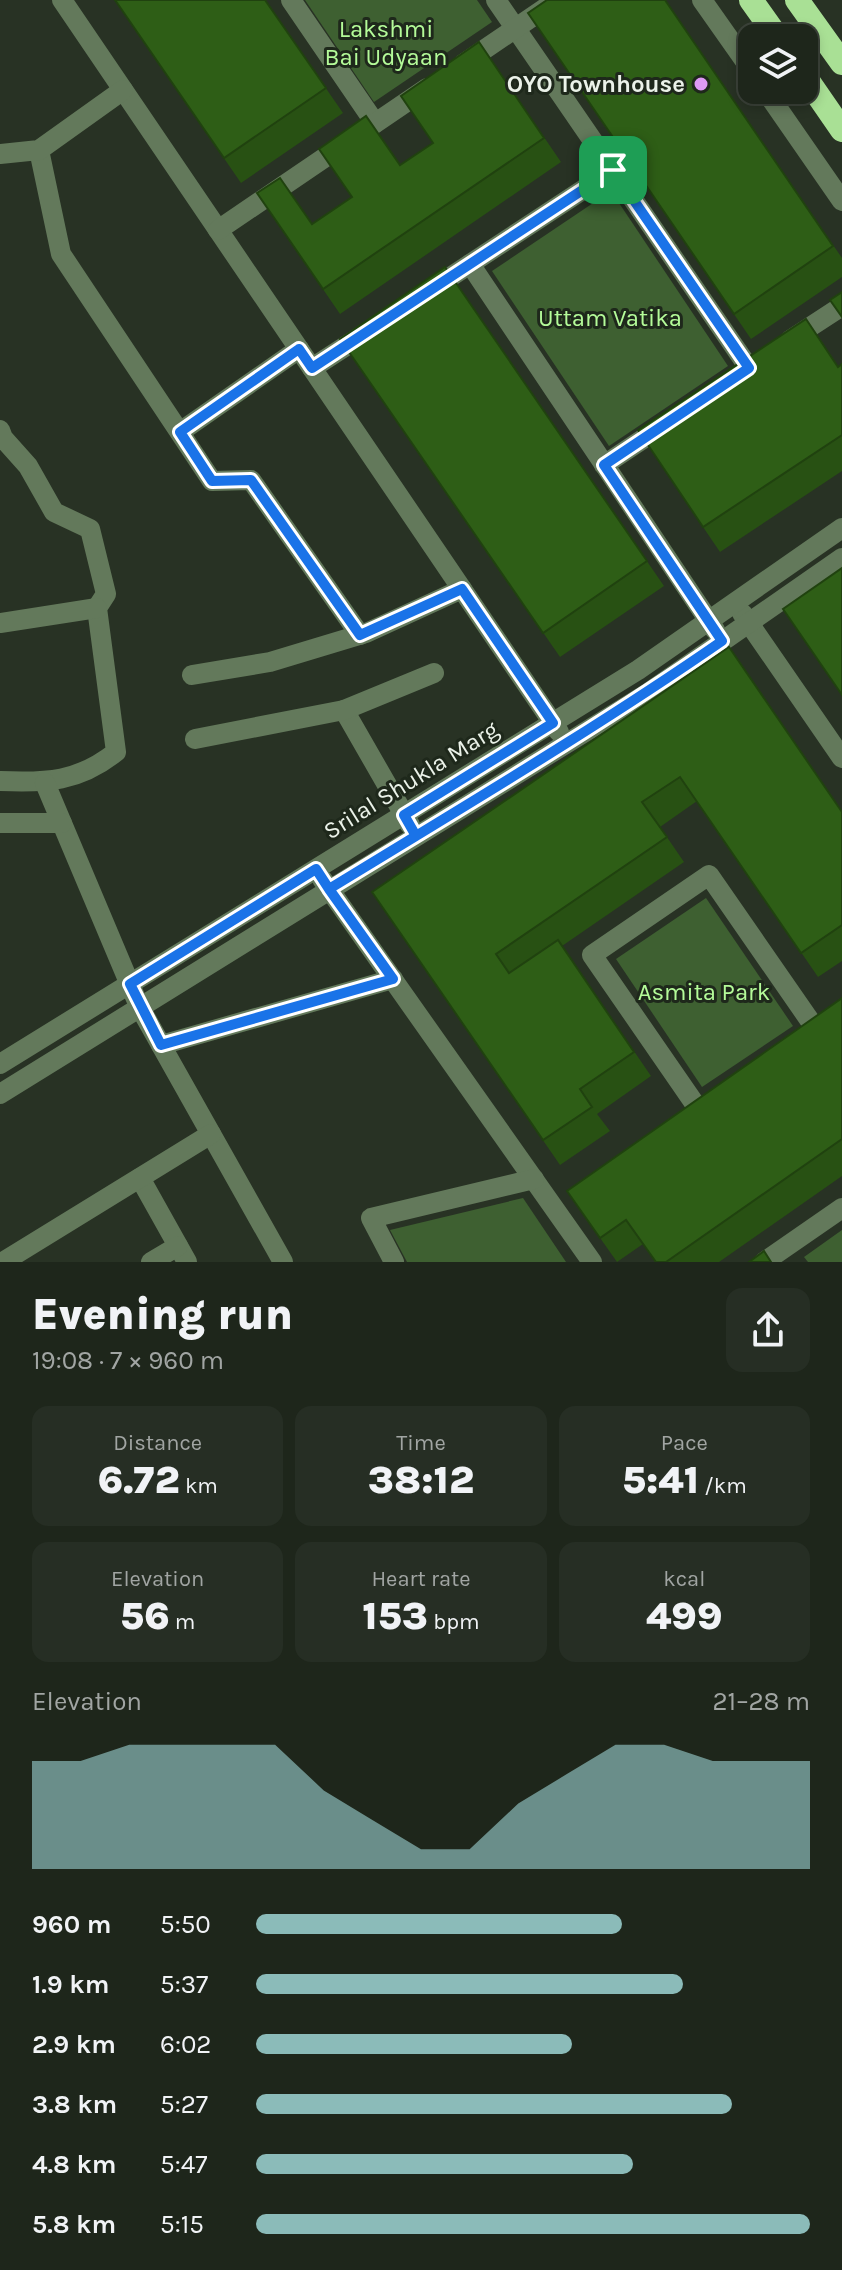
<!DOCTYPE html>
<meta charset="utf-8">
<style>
:root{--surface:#1e261b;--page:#262e24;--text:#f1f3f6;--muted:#a1a5a3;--line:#3c433a;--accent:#8bbbb9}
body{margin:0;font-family:Karla,sans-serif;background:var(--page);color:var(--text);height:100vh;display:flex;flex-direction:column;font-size:30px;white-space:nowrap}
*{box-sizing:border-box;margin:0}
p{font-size:26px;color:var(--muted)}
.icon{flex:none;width:44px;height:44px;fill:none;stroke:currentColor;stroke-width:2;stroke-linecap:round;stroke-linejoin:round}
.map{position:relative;height:1262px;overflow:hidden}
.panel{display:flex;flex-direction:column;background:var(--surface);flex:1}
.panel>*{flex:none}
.buttons{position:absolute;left:738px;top:24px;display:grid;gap:16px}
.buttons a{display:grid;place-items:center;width:80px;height:80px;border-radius:16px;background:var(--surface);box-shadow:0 4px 12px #0003,0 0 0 2px var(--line);font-size:40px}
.pin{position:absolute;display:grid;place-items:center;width:68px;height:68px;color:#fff;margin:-34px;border-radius:16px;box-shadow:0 4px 12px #0006}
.round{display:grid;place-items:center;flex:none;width:84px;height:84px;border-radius:16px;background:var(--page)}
.overview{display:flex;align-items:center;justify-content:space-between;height:136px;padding:0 32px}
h1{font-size:44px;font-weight:800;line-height:60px}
.figures{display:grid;grid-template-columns:repeat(3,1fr);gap:12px;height:136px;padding:8px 32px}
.figures div{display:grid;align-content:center;border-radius:16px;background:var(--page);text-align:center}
.figures b{font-size:40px;font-weight:800}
.figures small{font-size:22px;font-weight:400}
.figures p{font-size:22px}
.chart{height:224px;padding:16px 32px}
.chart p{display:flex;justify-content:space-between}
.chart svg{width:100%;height:144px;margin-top:8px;fill:var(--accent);opacity:.7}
ul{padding:0 32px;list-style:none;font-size:26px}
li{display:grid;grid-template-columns:128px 96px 1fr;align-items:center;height:60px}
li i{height:20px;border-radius:10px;background:var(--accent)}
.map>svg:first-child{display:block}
.green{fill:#3e6031}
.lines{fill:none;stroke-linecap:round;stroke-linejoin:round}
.minor{stroke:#63795b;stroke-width:20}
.highway{stroke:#a9e095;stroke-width:24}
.wall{fill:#285113}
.building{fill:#2e5e16;stroke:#20420f;stroke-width:2}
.route-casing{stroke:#fff;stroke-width:16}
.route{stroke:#1a73e8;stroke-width:10}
.poi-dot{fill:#dd99f4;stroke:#1e281b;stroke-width:3}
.labels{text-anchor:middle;stroke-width:6;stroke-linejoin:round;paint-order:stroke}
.park-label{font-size:24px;fill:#b4fb99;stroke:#1e281b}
.poi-label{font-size:24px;font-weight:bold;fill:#ebf2e9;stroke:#1e281b;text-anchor:end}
.street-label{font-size:24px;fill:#ebf2e9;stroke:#1e281b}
</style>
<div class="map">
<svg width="842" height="1262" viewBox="0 0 842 1262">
<rect width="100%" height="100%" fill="#283224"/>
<!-- green -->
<g class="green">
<path d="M305,0H477L492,22L374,102Z"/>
<path d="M611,191L728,366L609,446L492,271Z"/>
<path d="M706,898L793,1026L702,1087L616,959Z"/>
<path d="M523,1198L566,1262H407L390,1230Z"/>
<path d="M842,1230V1262H808L804,1257Z"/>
</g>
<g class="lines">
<!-- minor -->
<g class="minor">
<path d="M62,0L559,732"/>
<path d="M291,0L375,123"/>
<path d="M496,0L749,368"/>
<path d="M702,0L752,71"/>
<path d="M463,64L557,0"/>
<path d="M765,90L842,201"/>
<path d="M39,150L61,254L212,481L251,480L360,635"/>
<path d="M0,154L39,150L123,90"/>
<path d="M218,230L427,88"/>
<path d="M470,264L715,630"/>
<path d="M429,291L613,170"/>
<path d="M790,340L842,306"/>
<path d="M312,368L369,331"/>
<path d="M0,430L3,438L28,466L54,512L90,529L106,594L97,608L116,752C78,782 47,783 0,781"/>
<path d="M180,432L299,349"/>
<path d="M604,465L667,423"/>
<path d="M742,613L842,758"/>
<path d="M0,623L97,608"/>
<path d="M192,675L270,662L366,633L462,589"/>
<path d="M344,710L410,825"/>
<path d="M195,739L344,710L434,673"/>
<path d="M45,783L139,1006L283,1262"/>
<path d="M0,823H62"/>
<path d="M322,879L592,1262"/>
<path d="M161,1045L393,979"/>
<path d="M0,1064L638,670L842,528"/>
<path d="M0,1094L648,693L842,558"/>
<path d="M699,1110L592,955L709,875L815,1028"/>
<path d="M140,1178L187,1262"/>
<path d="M3,1262L211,1134"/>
<path d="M151,1262L178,1246"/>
<path d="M394,1262L371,1218L534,1179"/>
<path d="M764,1262L842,1208"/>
</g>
<!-- highway -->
<g class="highway">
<path d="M751,0L778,38"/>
<path d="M797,0L842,63"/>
<path d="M804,75L842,130"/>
</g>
</g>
<!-- wall -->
<g class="wall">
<path d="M115,0H265L343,113L241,183Z"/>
<path d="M665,0L842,258V277L751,339L528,13Z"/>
<path d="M479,42L561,162L340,314L257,193L312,224L400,165L433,143Z"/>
<path d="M445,267L664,586L560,657L340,339Z"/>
<path d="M842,364V471L720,552L703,527L838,367Z"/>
<path d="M729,647L842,812V961L818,977L697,801L660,827L684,862L562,946L651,1076L597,1114L610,1131L560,1165L372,892Z"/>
<path d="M842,998V1176L719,1262H655L643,1244L617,1262L567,1191Z"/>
</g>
<!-- building -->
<g class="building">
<path d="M115,0H265L326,88L224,158Z"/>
<path d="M547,0H665L833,246L734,314L528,13Z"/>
<path d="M479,42L544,138L323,289L257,193L280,178L312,224L352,197L319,149L366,116L400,165L433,143L401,96Z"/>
<path d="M445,267L647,561L543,633L340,339Z"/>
<path d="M842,292V317L830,300Z"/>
<path d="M806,319L838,367L842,364V435L703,527L638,430Z"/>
<path d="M842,568V695L783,609Z"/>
<path d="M729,647L842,812V925L801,953L680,777L642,802L667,837L496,954L509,973L558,940L634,1052L580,1089L592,1107L543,1140L372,892Z"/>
<path d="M842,998V1139L666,1262H656L626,1220L600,1238L567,1191Z"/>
<path d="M764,1251L771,1262H749Z"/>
</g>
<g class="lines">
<!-- route casing -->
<g class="route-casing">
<path id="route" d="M613,170L312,368L299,349L180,432L212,481L251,480L360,635L462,589L553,723L404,815L416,836L329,889L393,979L161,1045L130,984L316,869L329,889C461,808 595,729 722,641L604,465L749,368L613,170"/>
</g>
<!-- route -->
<use href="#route" class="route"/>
</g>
<!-- markers -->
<circle class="poi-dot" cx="701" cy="84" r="8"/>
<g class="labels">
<!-- park labels -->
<g class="park-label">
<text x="386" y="37">Lakshmi<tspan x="386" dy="28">Bai Udyaan</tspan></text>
<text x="610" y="326">Uttam Vatika</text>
<text x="704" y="1000">Asmita Park</text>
</g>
<!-- poi labels -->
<g class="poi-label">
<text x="685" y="92">OYO Townhouse</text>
</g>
<!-- street labels -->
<g class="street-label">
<text transform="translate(411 780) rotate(-32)" y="8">Srilal Shukla Marg</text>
</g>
</g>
</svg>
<div class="buttons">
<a><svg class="icon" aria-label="layers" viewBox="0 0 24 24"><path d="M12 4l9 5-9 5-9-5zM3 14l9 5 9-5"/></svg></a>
</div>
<div class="pin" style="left:613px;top:170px;background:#1e9e55"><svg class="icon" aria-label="arrive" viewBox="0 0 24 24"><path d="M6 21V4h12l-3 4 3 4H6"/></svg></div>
</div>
<section class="panel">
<div class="overview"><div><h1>Evening run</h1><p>19:08 · 7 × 960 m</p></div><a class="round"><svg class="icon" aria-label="share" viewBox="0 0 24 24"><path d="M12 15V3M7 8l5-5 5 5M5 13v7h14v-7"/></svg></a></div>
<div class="figures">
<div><p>Distance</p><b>6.72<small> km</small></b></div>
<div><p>Time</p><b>38:12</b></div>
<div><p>Pace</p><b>5:41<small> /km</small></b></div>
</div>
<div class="figures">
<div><p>Elevation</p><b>56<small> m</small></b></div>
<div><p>Heart rate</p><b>153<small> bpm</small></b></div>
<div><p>kcal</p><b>499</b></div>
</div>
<div class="chart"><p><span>Elevation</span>21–28 m</p>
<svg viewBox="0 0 160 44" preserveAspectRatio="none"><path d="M0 44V11L10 11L20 6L30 6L40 6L50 6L60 20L70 29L80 38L90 38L100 24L110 15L120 6L130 6L140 11L150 11L160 11V44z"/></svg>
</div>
<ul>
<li><b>960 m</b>5:50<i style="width:66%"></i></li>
<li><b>1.9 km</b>5:37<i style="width:77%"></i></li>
<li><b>2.9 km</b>6:02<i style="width:57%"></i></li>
<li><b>3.8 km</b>5:27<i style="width:86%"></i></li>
<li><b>4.8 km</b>5:47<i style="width:68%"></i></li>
<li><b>5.8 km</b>5:15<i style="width:100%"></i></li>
</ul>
</section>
